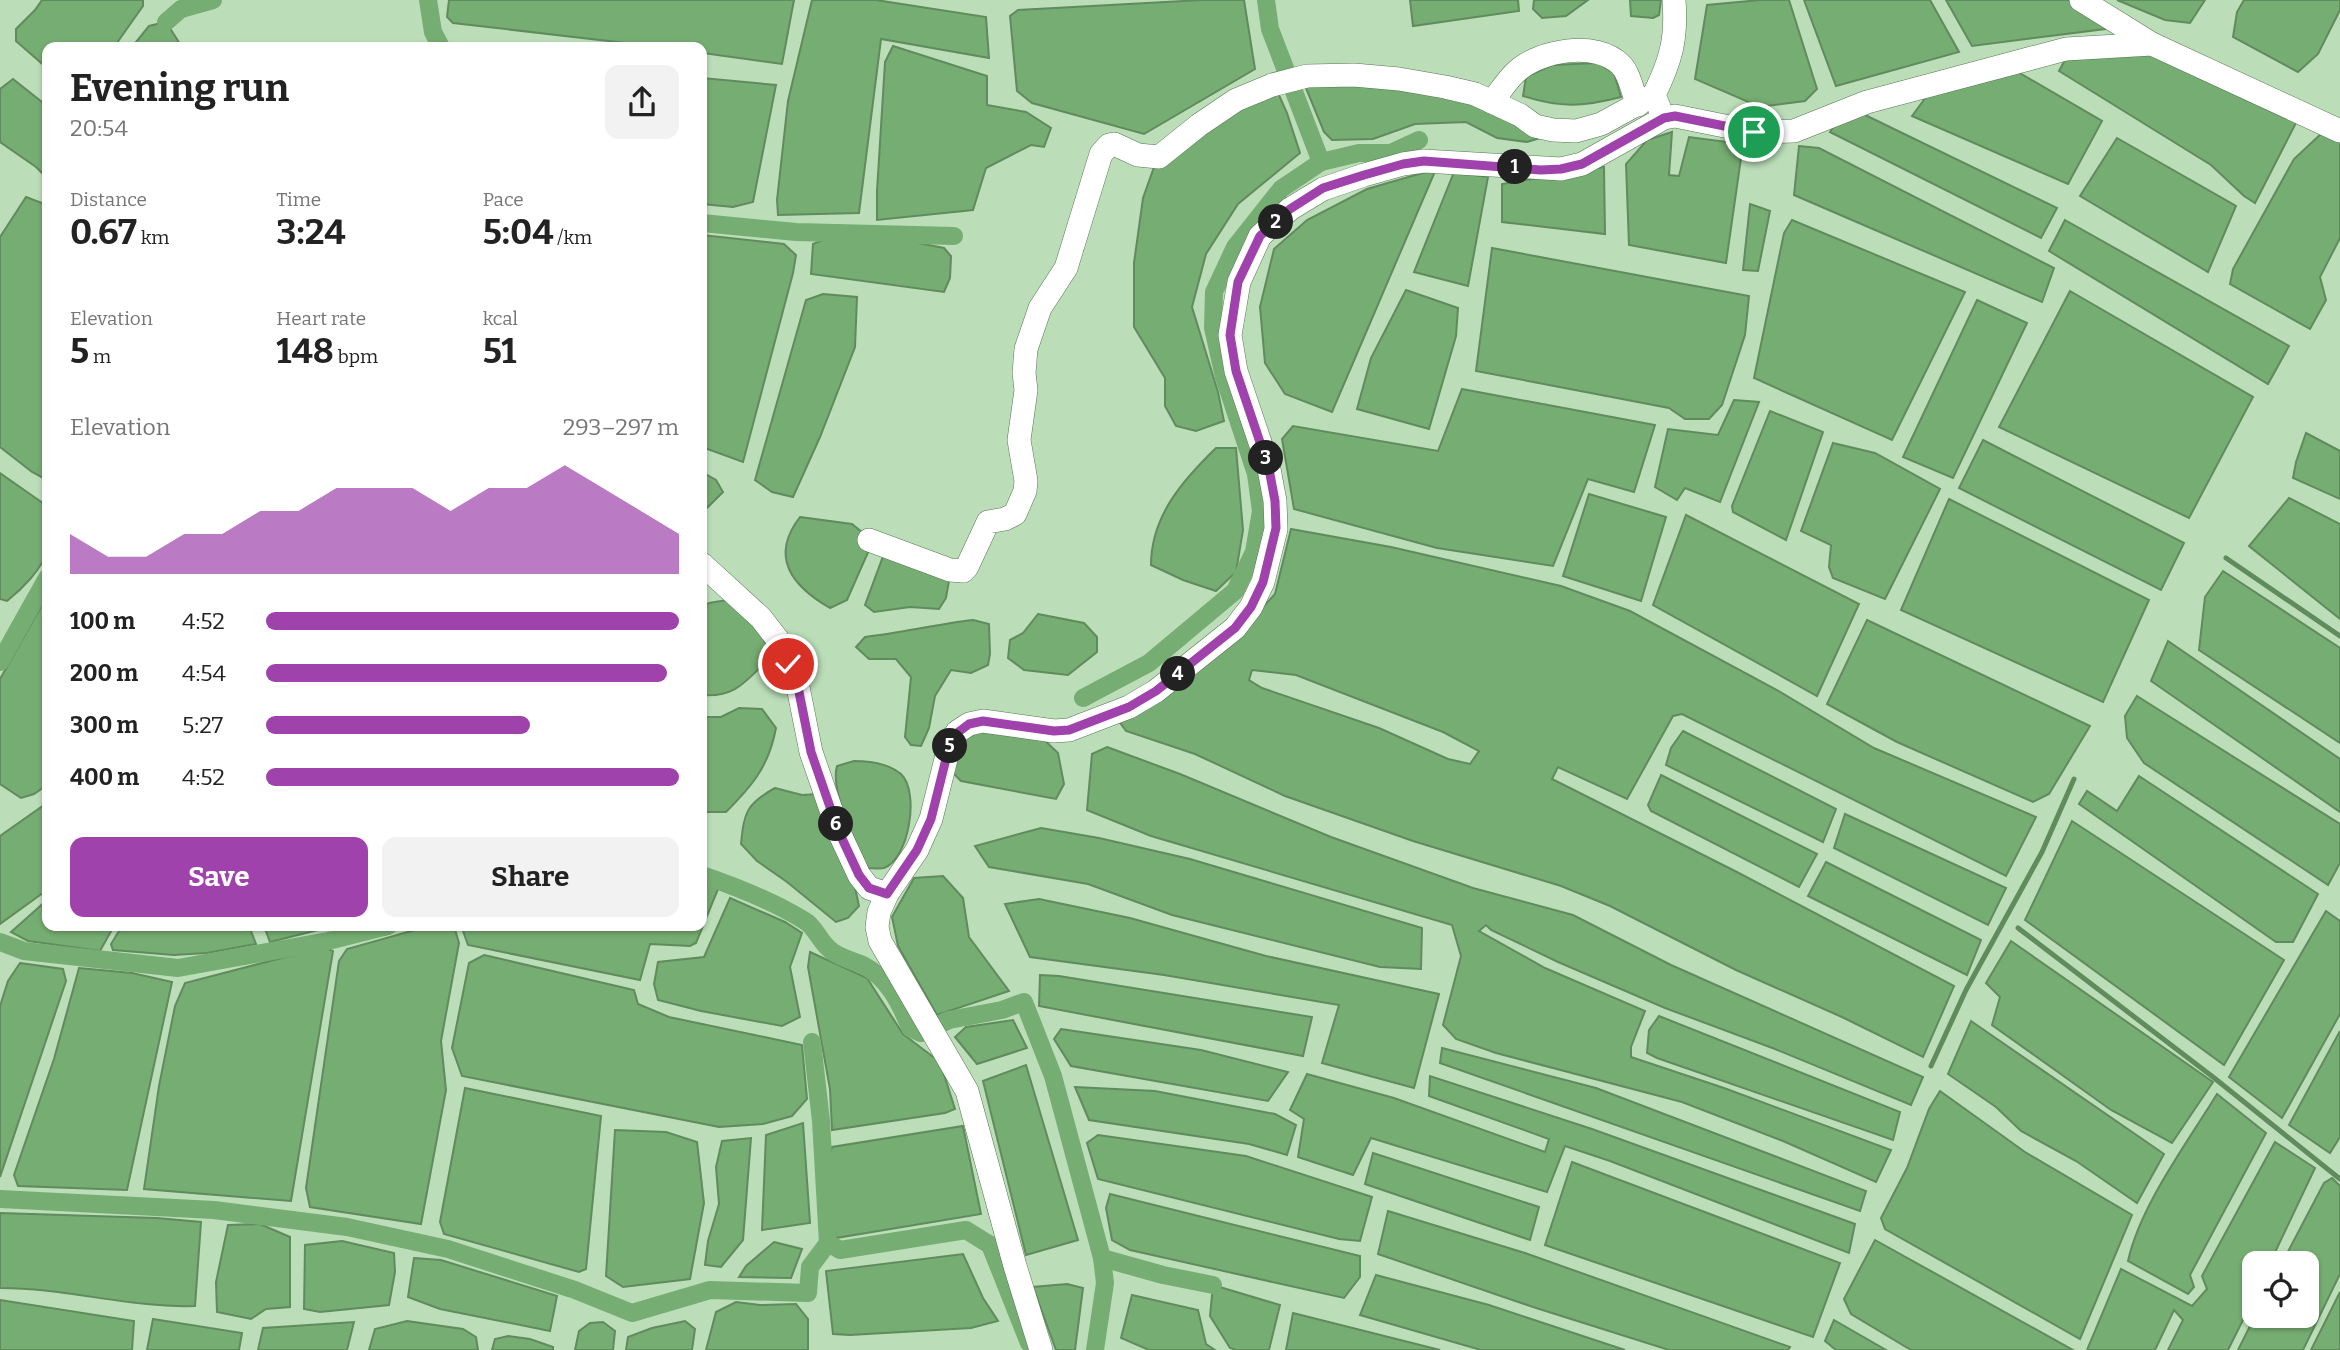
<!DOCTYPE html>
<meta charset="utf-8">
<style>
:root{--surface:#fff;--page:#f2f2f2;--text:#222;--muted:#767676;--accent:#9f42ac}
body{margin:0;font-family:Bitter,serif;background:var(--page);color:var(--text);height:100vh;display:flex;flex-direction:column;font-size:26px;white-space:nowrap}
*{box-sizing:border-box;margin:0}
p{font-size:23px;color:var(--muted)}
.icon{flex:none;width:38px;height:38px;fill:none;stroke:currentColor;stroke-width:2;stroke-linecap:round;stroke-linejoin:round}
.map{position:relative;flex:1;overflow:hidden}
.drawer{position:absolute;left:42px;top:42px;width:665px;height:889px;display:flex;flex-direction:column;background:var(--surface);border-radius:14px;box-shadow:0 2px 5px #0004}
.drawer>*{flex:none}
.buttons{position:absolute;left:2242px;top:1251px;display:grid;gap:14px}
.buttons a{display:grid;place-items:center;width:77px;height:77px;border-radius:14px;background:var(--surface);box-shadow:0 2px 5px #0004;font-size:35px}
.pin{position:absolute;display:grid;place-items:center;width:60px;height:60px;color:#fff;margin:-30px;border:4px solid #fff;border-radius:50%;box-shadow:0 2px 7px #0007}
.km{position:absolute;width:35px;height:35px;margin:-18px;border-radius:50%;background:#222;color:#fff;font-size:19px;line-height:35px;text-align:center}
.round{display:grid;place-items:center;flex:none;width:74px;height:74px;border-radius:14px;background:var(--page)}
.head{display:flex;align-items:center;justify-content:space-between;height:119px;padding:0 28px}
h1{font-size:38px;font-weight:700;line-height:52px}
.metrics{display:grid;grid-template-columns:repeat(3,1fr);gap:10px;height:119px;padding:7px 28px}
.metrics div{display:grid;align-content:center}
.metrics b{font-size:35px;font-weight:700}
.metrics small{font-size:19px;font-weight:400}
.metrics p{font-size:19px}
.chart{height:196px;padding:14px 28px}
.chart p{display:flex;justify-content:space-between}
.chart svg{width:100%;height:126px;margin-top:7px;fill:var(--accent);opacity:.7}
.button{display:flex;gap:14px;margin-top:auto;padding:14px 28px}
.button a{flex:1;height:80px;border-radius:14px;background:var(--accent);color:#fff;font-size:28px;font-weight:700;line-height:80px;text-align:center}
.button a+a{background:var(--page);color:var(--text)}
ul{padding:0 28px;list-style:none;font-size:23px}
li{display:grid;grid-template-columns:112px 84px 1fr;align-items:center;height:52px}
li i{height:18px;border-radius:9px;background:var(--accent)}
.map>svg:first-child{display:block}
.water{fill:#76ad72;stroke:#608b5d;stroke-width:2;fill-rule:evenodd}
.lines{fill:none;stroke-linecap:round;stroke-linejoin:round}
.stream{stroke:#608b5d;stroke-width:5}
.canal{stroke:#76ad72;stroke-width:18}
.minor-casing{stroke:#567653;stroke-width:24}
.minor{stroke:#fff;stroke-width:23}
.route-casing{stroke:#fff;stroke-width:14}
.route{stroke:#9f42ac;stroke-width:9}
</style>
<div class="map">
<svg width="2340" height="1350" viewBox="0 0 2340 1350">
<rect width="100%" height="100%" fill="#bbdeb8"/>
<!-- water -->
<g class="water">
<path d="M42,0H143V6L114,47H47V68L16,41V29L35,10Z"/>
<path d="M449,0H794L782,64L702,53V47H660L453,23L447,17Z"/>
<path d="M812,0H876L986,17L989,58L881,39L859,213L778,215L777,200L788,101Z"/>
<path d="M1202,0H1244L1255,69L1144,134L1032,103L1017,91L1010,16L1018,10Z"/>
<path d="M1410,0H1518L1519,11L1413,26Z"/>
<path d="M1534,0H1588L1566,16L1542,18L1533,9Z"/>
<path d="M1630,0H1661L1659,15L1653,18L1631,16Z"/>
<path d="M1760,0H1789L1817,89L1805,101L1760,107L1695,79L1707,5Z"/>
<path d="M1804,0H1930L1959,52L1836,86Z"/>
<path d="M1946,0H2068L2105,23V29L1972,46Z"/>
<path d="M2117,0H2205L2190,23L2165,20Z"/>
<path d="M2244,0H2340V10L2318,54L2298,72L2233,37L2237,12Z"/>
<path d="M166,22L182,47H132L149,26Z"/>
<path d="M893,46L987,76V105L1026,112L1051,128L1044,147L1031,145L986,168L973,210L877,220V191L885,62Z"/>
<path d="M2157,53L2300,115L2255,203L2244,196L2211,165L2059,71L2065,60Z"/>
<path d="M1597,63L1614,73L1621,97C1583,107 1560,108 1523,96L1526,77L1552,65Z"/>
<path d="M1348,70L1570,129L1527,142L1497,138L1466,122L1415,124L1373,139L1332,140L1324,132L1303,81Z"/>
<path d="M2018,72L2102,121L2068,184L1912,116L1932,89Z"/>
<path d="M702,78L776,85L753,202L733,207L702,204Z"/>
<path d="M13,79L47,106V178L36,167L0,142V89Z"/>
<path d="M1274,84L1287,113L1300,153L1238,204L1206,254L1192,307L1218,392L1224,421L1196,431L1176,426L1165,406V378L1134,327V263L1143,198L1158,156Z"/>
<path d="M1861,113L2057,208L2041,238L1830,132L1839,118Z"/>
<path d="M1672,132L1669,175L1679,176L1689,137L1743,144L1726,263L1629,245L1626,164L1647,140Z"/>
<path d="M2322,133L2340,139V238L2320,277L2326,300L2310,329L2230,284L2233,269L2294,159Z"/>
<path d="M2117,138L2236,206L2208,272L2080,196Z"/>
<path d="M1799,146L1819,148L2054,268L2042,302L1794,195Z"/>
<path d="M1604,167L1605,234L1502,222V184Z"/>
<path d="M1436,169L1332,412L1285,394L1265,363L1260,307L1274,249L1307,220L1367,189Z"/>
<path d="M1454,172L1488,177L1468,286L1414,272Z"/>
<path d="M26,197L47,205V480L32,472L0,447V237Z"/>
<path d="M1750,204L1770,211L1758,271L1743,270Z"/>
<path d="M1792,220L1965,292L1892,440L1754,378L1784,233Z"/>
<path d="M2065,220L2289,346L2268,384L2049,251Z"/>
<path d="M702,235L784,244L796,255L793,273L743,462L702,447Z"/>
<path d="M823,240L913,242L944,248L951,256L950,278L944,292L811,274L813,244Z"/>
<path d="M1492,248L1749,296L1745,335L1722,405L1709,419H1685L1669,408L1476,371Z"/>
<path d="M1406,290L1458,308L1456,336L1429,429L1357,409L1371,358Z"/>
<path d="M2070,291L2253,397L2189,518L1999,427Z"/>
<path d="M823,294L857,297L855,347L820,437L793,497L772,492L755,480L806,300Z"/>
<path d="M1977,300L2027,323L1953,478L1903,457Z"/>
<path d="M1462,389L1655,425L1634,492L1588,479L1553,566L1437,548L1294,509L1282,439L1293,426L1438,451Z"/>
<path d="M1734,400L1759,402L1720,502L1685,488L1677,500L1655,487L1668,429L1718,435Z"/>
<path d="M1770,411L1823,432L1786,540L1733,512L1732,506Z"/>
<path d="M2306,433L2340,451V499L2293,478L2296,462Z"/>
<path d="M1983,440L2184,543L2161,590L1959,488Z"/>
<path d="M1833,443L1875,453L1940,489L1885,599L1833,578L1829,567L1831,545L1801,531Z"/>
<path d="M1216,448H1236L1243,530L1236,572L1216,591L1183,580L1151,565C1151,516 1183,480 1216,448Z"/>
<path d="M702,472L716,480L723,492L702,513Z"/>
<path d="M0,473L47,506C47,519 51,539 47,552C41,570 22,589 7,601L0,599Z"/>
<path d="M1589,494L1666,517L1641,601L1563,576Z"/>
<path d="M2289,498L2340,524V619L2249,546Z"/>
<path d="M1949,499L2149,600L2103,702L1901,610Z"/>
<path d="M1686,515L1859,604L1817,696L1653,605Z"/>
<path d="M800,517L852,524L873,541L847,600L830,608C792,586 769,557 800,517Z"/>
<path d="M1291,529L1391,547L1561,586L1630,611L1777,690L1874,748L2036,817L2006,876L1682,714L1673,716L1627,799L1558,767L1552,779L1735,871L1954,986L1923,1057L1844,1018L1736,970L1610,906L1561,886L1413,841L1285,796L1195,754L1126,731L1118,720L1238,635L1275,594ZM1252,670L1296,675L1443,732L1479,751L1470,764L1448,759L1379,728L1262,688L1249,680Z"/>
<path d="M888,543L950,575L946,598L939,609L910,607L874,612L865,605Z"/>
<path d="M2223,571L2340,648V743L2199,650L2205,597Z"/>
<path d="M47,596V785L34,794L21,798L0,784V679Z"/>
<path d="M727,600L750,618L771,651V657C747,679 737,698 702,695V608L709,603Z"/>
<path d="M1038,614L1084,623L1097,637V652L1068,675L1024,670L1008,658L1010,640L1023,633Z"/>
<path d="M973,620L989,624L990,654L988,665L971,673L951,670L935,696L929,728L921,746L911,745L905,737L911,677L896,659H869L856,647L865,637C902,633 937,624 973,620Z"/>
<path d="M1867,620L2090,726L2049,794L2033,802L1897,742L1827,704Z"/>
<path d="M2168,641L2340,759V812L2151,681Z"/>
<path d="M2137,696L2340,824V863L2328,885L2144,763L2127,738L2125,716Z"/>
<path d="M739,708L762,709L776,728C769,766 752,786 726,812H702V717H721Z"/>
<path d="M983,727L1039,735L1058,753L1064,784L1056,799L961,781L954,774L952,764L963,740Z"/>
<path d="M1683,731L1836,809L1823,842L1666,765L1671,748Z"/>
<path d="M1107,747L1180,774L1331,837L1473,888L1573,915L1671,965L1923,1077L1911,1105L1775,1049L1665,1008L1558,962L1491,930L1486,925L1479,931L1545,968L1645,1011L1631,1047V1057L1724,1088L1891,1150L1876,1182L1783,1141L1682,1102L1496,1053L1456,1039L1443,1025L1461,956L1452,925L1151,836L1087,810L1092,754Z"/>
<path d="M854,761C870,761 888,763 901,774C920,792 909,859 884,868C880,869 872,868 868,868C855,846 830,790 837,766Z"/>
<path d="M1661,775L1817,854L1799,887L1651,811L1648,805Z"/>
<path d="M2139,776L2318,894L2293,942H2276L2079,804L2087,791L2117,811Z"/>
<path d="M775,788L802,795L819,794L854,883L859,906L848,918L836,922L787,882L757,861L741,844C744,813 746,804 775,788Z"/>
<path d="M47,803V890L0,924V836Z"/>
<path d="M1845,814L2006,888L1988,925L1834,848Z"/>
<path d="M2072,821L2284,960L2224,1065L2025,920Z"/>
<path d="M1041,828L1099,838L1190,859L1422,928L1421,969L1380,967L1172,915L1088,884L989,867L975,846Z"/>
<path d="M1826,862L1981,940L1967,975L1808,896Z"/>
<path d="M943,876L963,898L969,937L1009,991L937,1015L898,946L892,917L914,878Z"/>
<path d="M702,883L718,889L696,943L690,946L650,944L640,980L468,945L462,928L463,926H702Z"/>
<path d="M730,898L785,922L802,933L790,967L800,1017L782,1026L701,1011L658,1000L654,984L658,962L704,957Z"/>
<path d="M1039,899L1130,918L1266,956L1439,994L1414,1088L1322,1063L1339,1005L1164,975L1030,957L1005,904Z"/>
<path d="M47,900V926H114L100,951L28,941L11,932Z"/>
<path d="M2326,911L2340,921V1014L2282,1118L2229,1077Z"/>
<path d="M122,926H249L256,944L207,953L174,955L113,950L111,944Z"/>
<path d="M264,926H334L270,942Z"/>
<path d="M429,926H454L459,943L441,1041L446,1090L421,1224L310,1207L306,1188L339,961L347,949Z"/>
<path d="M2011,941L2213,1082L2172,1143L2111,1110L1992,1025L2000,997L1986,983Z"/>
<path d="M324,947L333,951L291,1201L144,1189L159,1086L175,1006L185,983Z"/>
<path d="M810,952L867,978L903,1034L940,1062L955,1109L945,1113L832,1130L830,1089L808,967Z"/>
<path d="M484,955L634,990L638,1004L669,1017L802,1045L807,1099L792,1116L763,1124L719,1127L462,1076L452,1048L469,963Z"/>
<path d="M20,963L63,969L66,981L0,1177V1006L8,981Z"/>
<path d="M79,968L132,973L172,982L127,1190L18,1186L14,1175L54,1059Z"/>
<path d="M1040,975L1059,976L1312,1017L1303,1056L1039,1006Z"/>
<path d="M1659,1016L1900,1112L1893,1140L1657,1058L1647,1053L1649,1030Z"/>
<path d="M1013,1020L1027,1048L977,1064L955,1037L966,1027Z"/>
<path d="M1971,1021L2164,1154L2137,1203L2076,1161L2021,1131L1996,1107L1948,1074Z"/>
<path d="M1061,1029L1201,1050L1288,1072L1268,1101L1071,1066L1054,1039Z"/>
<path d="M2340,1031V1137L2330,1153L2289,1125Z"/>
<path d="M1442,1048L1596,1088L1866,1191L1860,1211L1440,1063Z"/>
<path d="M1026,1065L1078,1240L1026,1255L983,1081Z"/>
<path d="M1307,1074L1394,1098L1545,1152L1549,1139L1429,1096L1430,1076L1592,1129L1855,1224L1849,1253L1610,1161L1565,1146L1547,1192L1371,1138L1353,1175L1298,1157L1304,1119L1290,1110Z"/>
<path d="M1075,1087L1155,1091L1275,1114L1296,1125L1287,1155L1249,1144L1089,1120Z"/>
<path d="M465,1088L601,1116L586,1269L579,1272L444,1234L440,1222Z"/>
<path d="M1940,1091L2025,1152L2132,1215L2080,1339L1885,1229L1881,1218L1907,1168L1929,1109Z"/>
<path d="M2217,1094L2266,1133L2190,1275L2194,1287L2188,1294L2128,1261C2140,1206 2187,1143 2217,1094Z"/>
<path d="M803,1123L810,1223L762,1230L766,1135Z"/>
<path d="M963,1126L981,1214L836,1238L827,1166L832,1147Z"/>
<path d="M615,1130L666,1132L697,1142L704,1203L690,1279L623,1287L606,1276Z"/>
<path d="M1098,1135L1246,1156L1372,1197L1360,1241L1339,1239L1098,1179L1087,1143Z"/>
<path d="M751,1138L743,1240L721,1267L705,1265L708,1241L719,1204L716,1167L722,1141Z"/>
<path d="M2275,1142L2315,1168L2270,1263L2254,1264V1298L2228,1350H2168L2183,1320L2174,1310L2155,1350H2087L2121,1269L2192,1306L2207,1289L2202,1276Z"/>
<path d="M1373,1153L1539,1207L1530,1240L1365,1184Z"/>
<path d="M1572,1162L1840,1263L1813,1337L1545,1245Z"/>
<path d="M2332,1178L2340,1186V1274L2303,1350H2238L2255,1316H2306V1264L2282,1263L2324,1183Z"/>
<path d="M1110,1194L1360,1256V1277L1344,1298L1130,1250L1112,1240L1106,1208Z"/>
<path d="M1388,1211L1525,1253L1790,1347L1788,1350H1669L1533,1307L1378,1254Z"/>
<path d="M0,1213L157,1218L201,1222L195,1306C130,1308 66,1288 0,1288Z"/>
<path d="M260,1224L290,1237V1307L266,1309L251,1319L217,1312L216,1282L228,1225Z"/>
<path d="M1875,1240L2073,1350H1911L1851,1314L1844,1299Z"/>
<path d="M342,1241L394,1253L395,1272L389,1305L320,1312L304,1309L305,1245Z"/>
<path d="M774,1242L802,1249L791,1278L739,1277L746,1266Z"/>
<path d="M963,1254L983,1298L998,1321L971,1328L850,1335L833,1334L826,1271Z"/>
<path d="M414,1258L441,1260L557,1296L550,1331L440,1309L408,1297Z"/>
<path d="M1376,1275L1489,1305L1625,1350H1481L1360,1315Z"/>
<path d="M1067,1284L1083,1288L1075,1350H1056L1033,1287Z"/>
<path d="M1213,1285L1280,1305L1269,1350H1236L1230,1348L1210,1316Z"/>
<path d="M2340,1292V1350H2311Z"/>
<path d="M1132,1295L1198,1310L1206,1344L1215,1350H1149L1121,1338Z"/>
<path d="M0,1300L134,1321L132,1350H0Z"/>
<path d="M736,1302L760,1305L796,1304L808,1319V1350H706L716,1312Z"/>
<path d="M1293,1313L1440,1350H1286Z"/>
<path d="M153,1319L242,1333L239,1350H147Z"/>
<path d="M1834,1320L1886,1350H1836L1825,1341Z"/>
<path d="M407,1321L463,1329L476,1337L478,1350H369L375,1329Z"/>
<path d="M685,1321L695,1329L692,1350H626L628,1337L652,1328Z"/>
<path d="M354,1322L347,1350H258L263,1328Z"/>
<path d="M603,1322L615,1331L613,1350H575L579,1331L590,1323Z"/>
<path d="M508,1336L530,1339L553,1347V1350H492L495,1339Z"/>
</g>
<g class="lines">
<!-- stream -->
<g class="stream">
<path d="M2226,558L2340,636"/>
<path d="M2018,928L2213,1077L2340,1179"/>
<path d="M1931,1066L1966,990L2042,852L2074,779"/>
</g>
<!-- canal -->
<g class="canal">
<path d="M428,0L433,32L441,47"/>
<path d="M1266,0L1270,29L1321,162"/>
<path d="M166,22L181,9L213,0"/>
<path d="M702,223L796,232L954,236"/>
<path d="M0,662L47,578"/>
<path d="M1083,698L1149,663L1235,591L1254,552L1261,511L1256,474L1224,377L1213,328L1214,292L1235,247L1281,189L1321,162L1359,153H1391L1419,140"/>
<path d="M702,875C737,887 773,901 805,921C816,927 820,944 833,952C842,958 853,961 863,965C888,978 900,1003 910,1028L921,1033L949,1020L1002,1010L1024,1002L1053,1076L1102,1258L1105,1283L1095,1350"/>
<path d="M0,942L24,951L178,968L328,941L388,926"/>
<path d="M0,1199L214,1210L347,1227L448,1249L575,1290L632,1313L710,1290L808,1293L810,1267L828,1243L821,1121L812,1042"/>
<path d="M828,1243L840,1250L966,1230L990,1245L1029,1343"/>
<path d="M1102,1258L1163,1275L1213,1285"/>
</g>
<!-- minor casing -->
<g class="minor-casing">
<g id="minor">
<path d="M2081,0L2152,44"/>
<path d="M1492,102C1500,92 1507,80 1516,72C1539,50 1597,40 1621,65C1630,74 1633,94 1638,105"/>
<path d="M1659,107L1654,95C1671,60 1677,39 1674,0"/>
<path d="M869,540L950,570L963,571L967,567L988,522L1005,519L1015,514L1025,491L1026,481L1019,440L1026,390L1024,373L1026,349L1040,308L1066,268L1101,154L1109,145L1114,144L1138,155L1159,157L1199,125L1236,100L1272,85L1307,76L1354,75L1399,79L1445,87L1475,94L1520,115L1535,126L1553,130L1576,131L1601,124L1654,95"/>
<path d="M702,564L761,618L778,640L798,687L811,752L838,830L859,875L869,888L887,894"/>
<path d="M1041,1350L1015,1266L967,1091L880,941L877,927L879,912L887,894L917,850L931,819L949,747L957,732L969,724L983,721L1054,731L1069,730L1129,707L1156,691L1235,628L1251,607L1263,582L1276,529L1275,501L1269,469L1236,371L1230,335L1239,282L1260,236L1290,209L1323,189L1364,175L1403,164L1424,161L1561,169L1582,164L1664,118L1675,116L1754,132L1794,131L1867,102L2066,49L2152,44L2340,131"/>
</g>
</g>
<!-- minor -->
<use href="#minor" class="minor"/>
</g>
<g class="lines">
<!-- route casing -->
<g class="route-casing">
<path id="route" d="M788,664L798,687L811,752L838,830L859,875L869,888L887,894L917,850L931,819L949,747L957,733L969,724L983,721L1054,731L1069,730L1129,707L1156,691L1235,628L1251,607L1263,582L1276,528L1275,501L1269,469L1236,371L1230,335L1238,282L1260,236L1290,209L1323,188L1364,175L1403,164L1424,161L1541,170L1561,169L1582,164L1664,118L1675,116L1754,132"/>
</g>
<!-- route -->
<use href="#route" class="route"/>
</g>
</svg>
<div class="buttons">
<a><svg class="icon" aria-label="locate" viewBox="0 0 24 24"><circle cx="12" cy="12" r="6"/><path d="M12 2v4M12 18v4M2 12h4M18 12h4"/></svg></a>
</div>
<div class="pin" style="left:1754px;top:132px;background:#1e9e55"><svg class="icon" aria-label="arrive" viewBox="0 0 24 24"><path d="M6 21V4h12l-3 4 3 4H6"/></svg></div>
<div class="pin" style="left:788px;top:664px;background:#d93025"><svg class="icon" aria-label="check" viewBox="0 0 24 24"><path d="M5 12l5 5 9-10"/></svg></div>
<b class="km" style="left:1515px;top:167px">1</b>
<b class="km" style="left:1276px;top:222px">2</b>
<b class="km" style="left:1266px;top:458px">3</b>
<b class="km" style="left:1178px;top:674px">4</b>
<b class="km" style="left:950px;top:746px">5</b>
<b class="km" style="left:836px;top:824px">6</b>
<section class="drawer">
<div class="head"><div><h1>Evening run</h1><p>20:54</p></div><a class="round"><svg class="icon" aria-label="share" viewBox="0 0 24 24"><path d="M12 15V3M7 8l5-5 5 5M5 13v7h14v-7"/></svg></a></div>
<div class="metrics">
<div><p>Distance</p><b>0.67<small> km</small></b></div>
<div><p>Time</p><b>3:24</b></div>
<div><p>Pace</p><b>5:04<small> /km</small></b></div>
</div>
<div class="metrics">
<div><p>Elevation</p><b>5<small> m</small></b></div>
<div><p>Heart rate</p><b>148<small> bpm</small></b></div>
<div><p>kcal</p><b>51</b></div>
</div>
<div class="chart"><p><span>Elevation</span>293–297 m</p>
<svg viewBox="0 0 160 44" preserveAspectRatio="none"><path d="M0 44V30L10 38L20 38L30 30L40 30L50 22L60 22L70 14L80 14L90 14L100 22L110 14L120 14L130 6L140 14L150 22L160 30V44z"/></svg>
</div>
<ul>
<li><b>100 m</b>4:52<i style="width:100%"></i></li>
<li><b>200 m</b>4:54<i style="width:97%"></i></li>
<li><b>300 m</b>5:27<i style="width:64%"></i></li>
<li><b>400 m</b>4:52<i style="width:100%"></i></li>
</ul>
<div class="button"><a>Save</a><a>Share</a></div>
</section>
</div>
